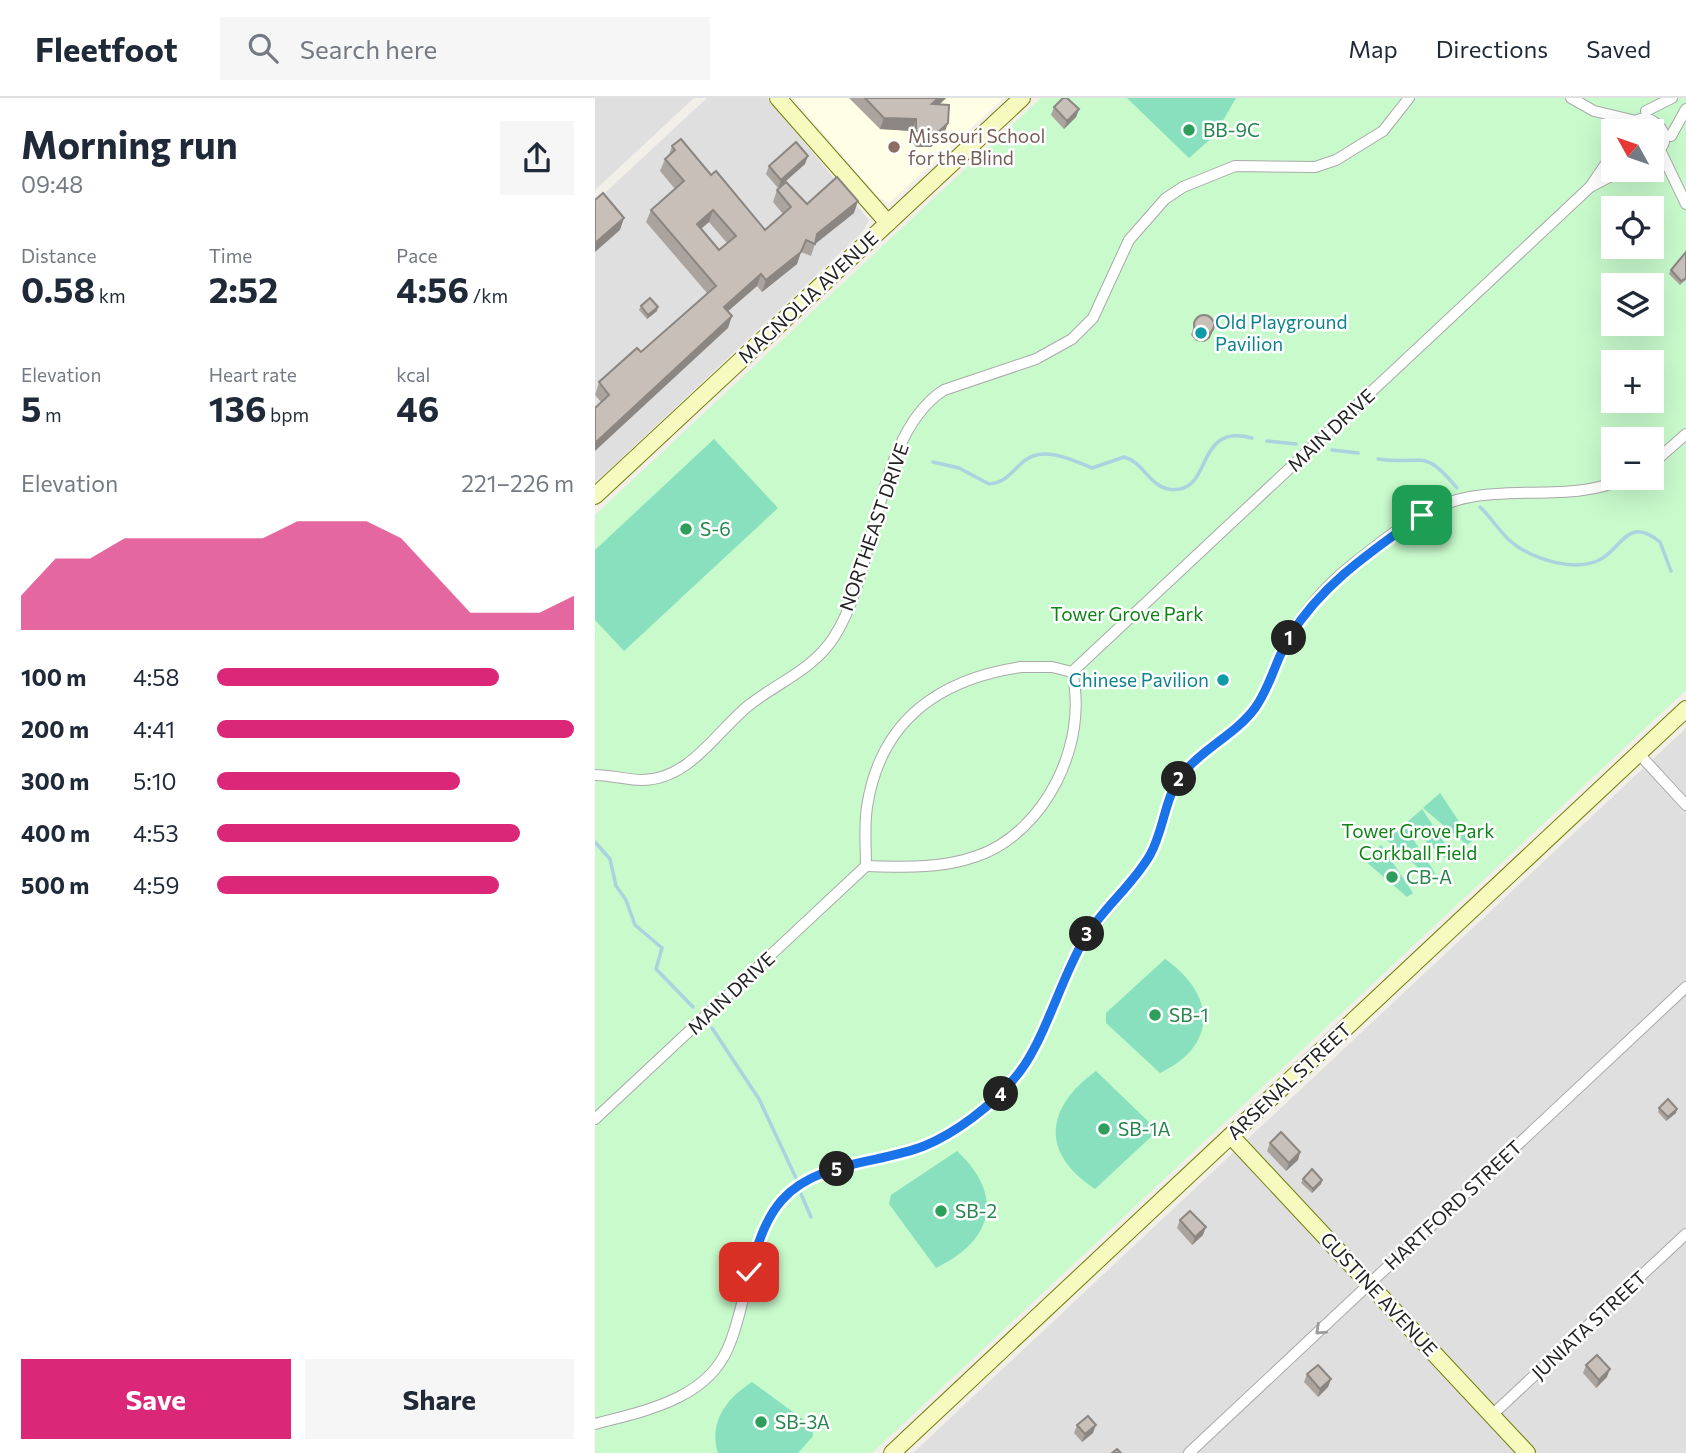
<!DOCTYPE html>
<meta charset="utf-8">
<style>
:root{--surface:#fff;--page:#f6f6f7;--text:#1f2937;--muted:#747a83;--line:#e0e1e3;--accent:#db2777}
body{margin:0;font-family:Commissioner,sans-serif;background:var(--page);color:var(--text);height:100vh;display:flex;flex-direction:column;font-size:26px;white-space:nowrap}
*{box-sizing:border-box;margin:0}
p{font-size:23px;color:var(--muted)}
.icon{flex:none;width:38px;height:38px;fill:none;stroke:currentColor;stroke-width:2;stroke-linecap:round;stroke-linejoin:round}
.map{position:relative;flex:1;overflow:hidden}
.sheet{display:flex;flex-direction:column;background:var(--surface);width:595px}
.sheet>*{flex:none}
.needle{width:46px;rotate:310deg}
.buttons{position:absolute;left:1006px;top:21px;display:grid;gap:14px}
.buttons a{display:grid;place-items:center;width:63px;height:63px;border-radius:0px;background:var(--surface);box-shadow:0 7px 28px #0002;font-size:35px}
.pin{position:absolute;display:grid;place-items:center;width:60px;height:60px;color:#fff;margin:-30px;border-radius:14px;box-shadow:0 4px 10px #0006}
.km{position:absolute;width:35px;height:35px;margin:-18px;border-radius:50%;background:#222;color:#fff;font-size:19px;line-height:35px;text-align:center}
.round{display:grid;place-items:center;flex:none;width:74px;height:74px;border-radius:0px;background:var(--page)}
.overview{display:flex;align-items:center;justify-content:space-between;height:119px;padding:0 21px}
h1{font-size:38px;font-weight:700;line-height:52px}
.figures{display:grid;grid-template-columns:repeat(3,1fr);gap:10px;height:119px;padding:7px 21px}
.figures div{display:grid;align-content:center}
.figures b{font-size:35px;font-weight:700}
.figures small{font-size:19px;font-weight:400}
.figures p{font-size:19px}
.chart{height:196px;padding:14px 21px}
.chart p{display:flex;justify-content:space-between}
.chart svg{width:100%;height:126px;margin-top:7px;fill:var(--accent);opacity:.7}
.primary-button{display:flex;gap:14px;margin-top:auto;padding:14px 21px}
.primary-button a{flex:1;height:80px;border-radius:0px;background:var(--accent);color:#fff;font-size:28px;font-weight:700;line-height:80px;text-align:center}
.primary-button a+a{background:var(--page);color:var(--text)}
ul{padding:0 21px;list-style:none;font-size:23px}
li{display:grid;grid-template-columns:112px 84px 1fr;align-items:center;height:52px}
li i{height:18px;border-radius:9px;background:var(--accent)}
header{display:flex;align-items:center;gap:42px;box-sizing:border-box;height:98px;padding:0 35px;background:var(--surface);border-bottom:2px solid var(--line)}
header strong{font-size:33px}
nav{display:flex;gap:38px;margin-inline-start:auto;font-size:24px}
.search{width:490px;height:63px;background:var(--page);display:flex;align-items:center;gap:18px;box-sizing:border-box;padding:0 24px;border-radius:0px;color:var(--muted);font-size:26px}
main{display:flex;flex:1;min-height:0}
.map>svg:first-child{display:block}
.residential{fill:#e0dfdf}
.education{fill:#ffffe5}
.park{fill:#c8facc;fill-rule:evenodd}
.pitch{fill:#88e0be}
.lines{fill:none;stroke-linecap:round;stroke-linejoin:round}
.stream{stroke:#aad3df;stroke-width:3.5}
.street-casing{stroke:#a9a9a9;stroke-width:12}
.secondary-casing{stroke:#707d05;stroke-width:18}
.street{stroke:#fff;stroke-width:10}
.secondary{stroke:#f7fabf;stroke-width:16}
.wall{fill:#aba49e;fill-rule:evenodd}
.shaded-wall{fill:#8b8681}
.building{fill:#c7bfb8;stroke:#8b8681;stroke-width:2;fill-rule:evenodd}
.oneway{stroke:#9c9c9c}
.route-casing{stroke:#fff;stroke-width:14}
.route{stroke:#1a73e8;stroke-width:9}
.leisure-dot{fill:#2e9e5b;stroke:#fff;stroke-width:2.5}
.education-dot{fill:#8d6e63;stroke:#fff;stroke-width:2.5}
.culture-dot{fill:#0f9aa8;stroke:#fff;stroke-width:2.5}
.labels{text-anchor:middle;stroke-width:5;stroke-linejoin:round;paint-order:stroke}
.leisure-label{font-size:19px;fill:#27864d;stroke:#fff;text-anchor:start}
.education-label{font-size:19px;fill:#785e54;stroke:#fff;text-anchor:start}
.street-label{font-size:19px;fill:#222;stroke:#fff}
.culture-label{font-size:19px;fill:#0d838f;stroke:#fff;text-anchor:start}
.park-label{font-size:19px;fill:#0c8416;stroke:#fff}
</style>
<header>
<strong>Fleetfoot</strong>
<div class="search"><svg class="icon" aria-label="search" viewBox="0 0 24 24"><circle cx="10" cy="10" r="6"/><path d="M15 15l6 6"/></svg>Search here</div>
<nav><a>Map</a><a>Directions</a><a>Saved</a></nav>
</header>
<main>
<section class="sheet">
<div class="overview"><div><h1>Morning run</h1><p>09:48</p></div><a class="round"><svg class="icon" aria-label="share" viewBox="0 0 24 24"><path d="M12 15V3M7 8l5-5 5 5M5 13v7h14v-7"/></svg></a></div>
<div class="figures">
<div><p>Distance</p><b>0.58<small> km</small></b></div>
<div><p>Time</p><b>2:52</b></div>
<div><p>Pace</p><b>4:56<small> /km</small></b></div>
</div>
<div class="figures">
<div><p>Elevation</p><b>5<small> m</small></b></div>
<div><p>Heart rate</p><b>136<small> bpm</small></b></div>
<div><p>kcal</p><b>46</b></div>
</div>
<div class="chart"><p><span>Elevation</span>221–226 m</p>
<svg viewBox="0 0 160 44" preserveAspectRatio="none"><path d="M0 44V32L10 19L20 19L30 12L40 12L50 12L60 12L70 12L80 6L90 6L100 6L110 12L120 25L130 38L140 38L150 38L160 32V44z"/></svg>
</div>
<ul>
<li><b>100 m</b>4:58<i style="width:79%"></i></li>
<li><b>200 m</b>4:41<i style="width:100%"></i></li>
<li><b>300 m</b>5:10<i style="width:68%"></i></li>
<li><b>400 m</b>4:53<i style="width:85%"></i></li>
<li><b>500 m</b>4:59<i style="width:79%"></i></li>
</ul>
<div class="primary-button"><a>Save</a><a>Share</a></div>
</section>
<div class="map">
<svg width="1091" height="1355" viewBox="0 0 1091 1355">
<rect width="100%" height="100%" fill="#f2efe9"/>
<!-- residential -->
<g class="residential">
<path d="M0,0H99L0,92Z"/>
<path d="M112,0H172L274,122L268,133L0,385V104Z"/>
<path d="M1091,630V1355H318Z"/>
</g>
<!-- education -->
<path class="education" d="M198,0H409L294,105L282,98Z"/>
<!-- park -->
<path class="park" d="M446,0H1091V592L277,1355H0V417ZM1018,33H1057V72H1018ZM1018,110H1057V149H1018ZM1018,187H1057V226H1018ZM1018,264H1057V303H1018ZM1018,341H1057V380H1018Z"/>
<!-- pitch -->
<g class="pitch">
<path d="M532,0H641L619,38L594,60Z"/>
<path d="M119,341L183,410L29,553L0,522V452Z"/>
<path d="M845,695L877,743L872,747L828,710Z"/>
<path d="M827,711L859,759L854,763L810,726Z"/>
<path d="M809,727L840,775L835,780L792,742Z"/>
<path d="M786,747L818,795L812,799L769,762Z"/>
<path d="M570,861C620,896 624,947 565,975L511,925V915Z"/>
<path d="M501,973L558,1028V1037L500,1091C445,1055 450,1010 501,973Z"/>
<path d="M362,1053C410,1098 398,1142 341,1170L294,1106L296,1097Z"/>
<path d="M157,1284L217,1328L218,1338L203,1355H123C113,1324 132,1300 157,1284Z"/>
</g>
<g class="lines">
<!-- stream -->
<g class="stream">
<path d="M672,343L701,346"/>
<path d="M737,352L763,355"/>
<path d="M783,361C830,368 827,348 862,390"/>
<path d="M338,364L364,370L394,386C412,384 416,374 429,363C448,347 478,362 497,370L529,359C548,364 554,387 573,391C620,399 597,324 657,340"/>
<path d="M885,409C899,422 907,439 923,449C944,462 978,473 1002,463C1027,453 1031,416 1065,444L1076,473"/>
<path d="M0,744L15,761L21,788L31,802L40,827L67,850L61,871L98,909"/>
<path d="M117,930L164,1001L201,1080"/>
<path d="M206,1096L216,1119"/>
</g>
<!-- street casing -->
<g class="street-casing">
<g id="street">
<path d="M976,0L999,13L1037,22"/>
<path d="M1051,13L1077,0"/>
<path d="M1034,33C1045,0 1091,42 1057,55"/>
<path d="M1076,38L1091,11"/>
<path d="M1065,52L1091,106"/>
<path d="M1018,55L995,89L1028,72"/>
<path d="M1057,366L1091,336"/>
<path d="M426,569H457L477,574C494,644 451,734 382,758C346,771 308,769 271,768C271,749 269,728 272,709C285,623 344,581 426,569Z"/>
<path d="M477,574L995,89"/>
<path d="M1044,656L1091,707"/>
<path d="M0,677C16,677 32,682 47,682C94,682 121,634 153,608C183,584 218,572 239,539C283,471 280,336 349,292L441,261L477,241L498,220L534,142L570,101L588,89L640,68L720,69L741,62L788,33L814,0"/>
<path d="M0,1021L271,768"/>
<path d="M897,1317L1091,1136"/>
<path d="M0,1326C48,1313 111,1302 133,1250C145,1223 149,1191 158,1163C165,1142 172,1119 187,1102C221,1063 282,1066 327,1049C360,1036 395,1009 418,983C447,949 458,900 478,861C498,822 532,795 554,758C567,736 568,708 580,687C599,653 639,640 661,608C675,587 681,562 694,540C709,514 729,490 752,471C788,442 829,407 875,399C926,389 982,403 1031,380"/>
<path d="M594,1355L1091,889"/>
</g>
</g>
<!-- secondary casing -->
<g class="secondary-casing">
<g id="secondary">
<path d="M183,0L293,125"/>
<path d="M0,398L427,0"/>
<path d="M636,1038L932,1355"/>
<path d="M297,1355L1091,611"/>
</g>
</g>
<!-- street -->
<use href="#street" class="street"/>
<!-- secondary -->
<use href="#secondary" class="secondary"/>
</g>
<!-- wall -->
<g class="wall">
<path d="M254,0H351L344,7L349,36L336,49H321L317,44V33L285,31Z"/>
<path d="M459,9L484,11L481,19L469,31L456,17Z"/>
<path d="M77,48L116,77L170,132L188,116L178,104L182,92L212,106L259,115L220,146L216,158L206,154L202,166L167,194L162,188L133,213V230L6,304L0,297L4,284L46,254L112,195L51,124L56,112L80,91L65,73L70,61L74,57ZM114,124L132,145L124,152L106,131Z"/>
<path d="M210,66L183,90L171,76L174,68Z"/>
<path d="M1076,172L1091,182L1085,187L1074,176Z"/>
<path d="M46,208L62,213L52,221L44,212Z"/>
<path d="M601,221L615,240L609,244L601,243L596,237Z"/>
<path d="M1064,1010L1081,1015L1071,1023L1063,1014Z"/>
<path d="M675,1045L705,1054L703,1062L691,1073L672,1053Z"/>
<path d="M708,1081L727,1082L726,1086L717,1095L706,1085Z"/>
<path d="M585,1122L608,1137L597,1147L582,1130Z"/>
<path d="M991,1267L1012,1279L1001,1290L988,1275Z"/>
<path d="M712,1276L736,1281L733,1289L723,1299L709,1284Z"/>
<path d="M482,1327L498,1335L487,1344L479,1335Z"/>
</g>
<!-- shaded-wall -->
<g class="shaded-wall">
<path d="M343,0H351L332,18L337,6Z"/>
<path d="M484,11L481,19L469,31L472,23Z"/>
<path d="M289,20L321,21L317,33L285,31Z"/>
<path d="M353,25L349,36L336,49H321L325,37Z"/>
<path d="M213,58L210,66L183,90L186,82Z"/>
<path d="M263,103L259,115L220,146L222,136Z"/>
<path d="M118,112L114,124L97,138L102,126Z"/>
<path d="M29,120L25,132L0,154V145Z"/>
<path d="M206,154L202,166L167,194L171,182Z"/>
<path d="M166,176L162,188L124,221L129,209Z"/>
<path d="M63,209L62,213L52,221L53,217Z"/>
<path d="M137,218L133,230L0,353V345Z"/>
<path d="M618,232L615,240L609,244L611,237Z"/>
<path d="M1082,1011L1081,1015L1071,1023L1073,1019Z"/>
<path d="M705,1054L703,1062L691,1073L694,1065Z"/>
<path d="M727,1082L726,1086L717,1095L718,1091Z"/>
<path d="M611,1129L608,1137L597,1147L600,1139Z"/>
<path d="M1015,1271L1012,1279L1001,1290L1004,1282Z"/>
<path d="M736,1281L733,1289L723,1299L725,1291Z"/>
<path d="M501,1327L498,1335L487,1344L490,1336Z"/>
</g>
<!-- building -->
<g class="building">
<path d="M270,0H343L337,6L354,7L353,25L340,37H325L321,32V21L289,20Z"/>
<path d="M468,0H472L484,11L472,23L459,9Z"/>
<path d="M86,41L116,77L121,73L170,132L196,109L182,92L191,84L212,106L242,79L263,103L222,136L220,146L211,142L206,154L171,182L166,176L129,209L137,218L0,345V310L14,297L4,284L42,250L46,254L121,188L56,112L89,83L70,61L80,52L77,48ZM118,112L141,138L124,152L102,126Z"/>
<path d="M201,44L213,58L186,82L174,68Z"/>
<path d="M8,95L29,120L0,145V102Z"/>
<path d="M1091,154V180L1086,183L1076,172Z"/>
<path d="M55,200L63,209L53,217L46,208Z"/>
<circle cx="609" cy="227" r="10"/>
<path d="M1073,1001L1082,1011L1073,1019L1064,1010Z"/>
<path d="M686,1034L705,1054L694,1065L675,1045Z"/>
<path d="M717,1071L727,1082L718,1091L708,1081Z"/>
<path d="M595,1113L611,1129L600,1139L585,1122Z"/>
<path d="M1002,1257L1015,1271L1004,1282L991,1267Z"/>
<path d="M723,1267L736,1281L725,1291L712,1276Z"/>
<path d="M493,1318L501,1327L490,1336L482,1327Z"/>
<path d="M522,1351L526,1355H517Z"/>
</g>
<!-- one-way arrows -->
<defs><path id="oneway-chevron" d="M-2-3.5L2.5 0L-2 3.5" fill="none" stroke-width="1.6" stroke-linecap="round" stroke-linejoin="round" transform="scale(1.75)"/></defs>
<use class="oneway" href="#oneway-chevron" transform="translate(725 1232) rotate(137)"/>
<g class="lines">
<!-- route casing -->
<g class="route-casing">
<path id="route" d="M154,1174C162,1150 169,1122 187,1102C221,1063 284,1066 329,1048C361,1035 396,1008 418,982C449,948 464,883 490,840C508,810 537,788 555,757C570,730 569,698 589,674C610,649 641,636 660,610C676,588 681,560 695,538C728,485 777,453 827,417"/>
</g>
<!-- route -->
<use href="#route" class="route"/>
</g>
<!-- markers -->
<g class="leisure-dot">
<circle cx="594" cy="32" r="7"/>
<circle cx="91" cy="431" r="7"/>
<circle cx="797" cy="779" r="7"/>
<circle cx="560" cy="917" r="7"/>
<circle cx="509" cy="1031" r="7"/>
<circle cx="346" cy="1113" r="7"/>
<circle cx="166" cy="1324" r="7"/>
</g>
<circle class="education-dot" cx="299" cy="49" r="7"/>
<g class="culture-dot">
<circle cx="606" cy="235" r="7"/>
<circle cx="628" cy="582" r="7"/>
</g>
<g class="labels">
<!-- leisure labels -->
<g class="leisure-label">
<text x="608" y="39">BB-9C</text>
<text x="105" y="438">S-6</text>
<text x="811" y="786">CB-A</text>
<text x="574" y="924">SB-1</text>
<text x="523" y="1038">SB-1A</text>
<text x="360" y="1120">SB-2</text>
<text x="180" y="1331">SB-3A</text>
</g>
<!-- education labels -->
<g class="education-label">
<text x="313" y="45">Missouri School<tspan x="313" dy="22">for the Blind</tspan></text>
</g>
<!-- street labels -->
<g class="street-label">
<text transform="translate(213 199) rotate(-43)" y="7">MAGNOLIA AVENUE</text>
<text transform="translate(736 332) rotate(-43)" y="7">MAIN DRIVE</text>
<text transform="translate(279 429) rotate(-71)" y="7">NORTHEAST DRIVE</text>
<text transform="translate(136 895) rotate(-43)" y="7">MAIN DRIVE</text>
<text transform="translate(694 983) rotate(-43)" y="7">ARSENAL STREET</text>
<text transform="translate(858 1107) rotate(-43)" y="7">HARTFORD STREET</text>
<text transform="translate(784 1196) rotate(47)" y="7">GUSTINE AVENUE</text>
<text transform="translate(994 1227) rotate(-43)" y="7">JUNIATA STREET</text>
</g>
<!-- culture labels -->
<g class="culture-label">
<text x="620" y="231">Old Playground<tspan x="620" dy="22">Pavilion</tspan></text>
<text x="614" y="589" text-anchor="end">Chinese Pavilion</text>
</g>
<!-- park labels -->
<g class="park-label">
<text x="532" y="523">Tower Grove Park</text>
<text x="823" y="740">Tower Grove Park<tspan x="823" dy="22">Corkball Field</tspan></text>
</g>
</g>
</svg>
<div class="buttons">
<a><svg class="needle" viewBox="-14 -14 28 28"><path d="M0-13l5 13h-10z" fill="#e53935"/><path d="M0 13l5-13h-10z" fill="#747a83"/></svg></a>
<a><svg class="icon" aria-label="locate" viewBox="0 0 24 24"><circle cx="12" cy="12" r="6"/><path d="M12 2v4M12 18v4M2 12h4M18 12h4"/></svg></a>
<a><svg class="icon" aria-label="layers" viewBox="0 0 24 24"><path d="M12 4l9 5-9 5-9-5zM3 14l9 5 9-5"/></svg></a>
<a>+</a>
<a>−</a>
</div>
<div class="pin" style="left:827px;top:417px;background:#1e9e55"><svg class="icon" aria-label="arrive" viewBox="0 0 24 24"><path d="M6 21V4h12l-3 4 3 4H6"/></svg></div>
<div class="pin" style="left:154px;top:1174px;background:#d93025"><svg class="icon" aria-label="check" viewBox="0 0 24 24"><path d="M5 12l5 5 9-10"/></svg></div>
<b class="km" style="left:694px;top:540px">1</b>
<b class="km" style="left:584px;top:681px">2</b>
<b class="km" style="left:492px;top:836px">3</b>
<b class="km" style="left:406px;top:996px">4</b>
<b class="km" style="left:242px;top:1071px">5</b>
</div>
</main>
